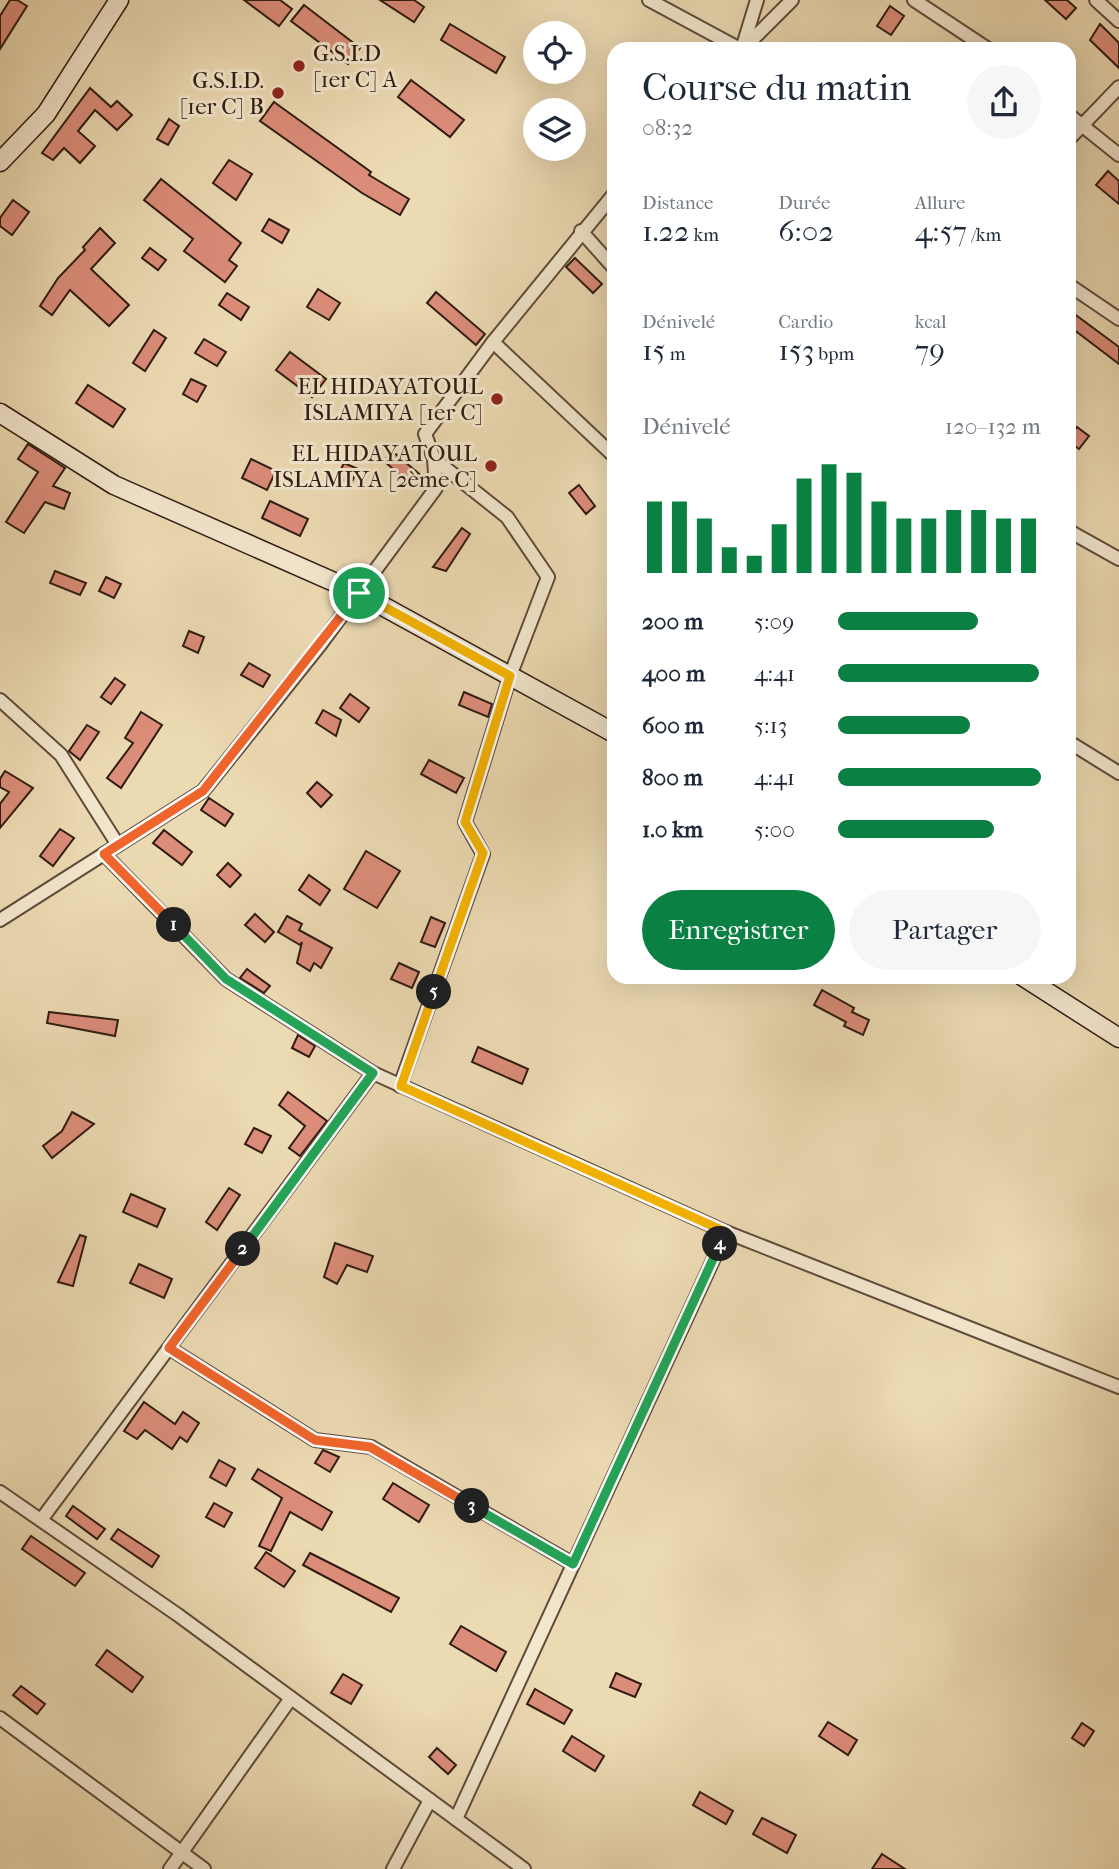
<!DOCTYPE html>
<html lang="fr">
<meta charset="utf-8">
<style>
:root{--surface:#fff;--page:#f6f6f7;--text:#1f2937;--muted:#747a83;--accent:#0b8043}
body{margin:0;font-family:"IM FELL French Canon",serif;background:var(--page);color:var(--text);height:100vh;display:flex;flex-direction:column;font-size:26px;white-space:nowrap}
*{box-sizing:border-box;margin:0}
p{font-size:23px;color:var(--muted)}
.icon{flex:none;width:38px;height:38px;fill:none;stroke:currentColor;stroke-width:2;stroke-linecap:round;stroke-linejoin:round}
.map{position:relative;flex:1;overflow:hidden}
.side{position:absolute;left:607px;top:42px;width:469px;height:942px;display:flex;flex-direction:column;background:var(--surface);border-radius:21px;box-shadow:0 7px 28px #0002}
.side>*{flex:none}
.fabs{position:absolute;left:523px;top:21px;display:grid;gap:14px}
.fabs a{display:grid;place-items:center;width:63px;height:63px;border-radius:50%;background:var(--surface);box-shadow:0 7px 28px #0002;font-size:35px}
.pin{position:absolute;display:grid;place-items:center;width:60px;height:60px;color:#fff;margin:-30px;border:4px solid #fff;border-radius:50%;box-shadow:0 2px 7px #0007}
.km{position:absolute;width:35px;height:35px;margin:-18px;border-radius:50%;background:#222;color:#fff;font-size:19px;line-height:35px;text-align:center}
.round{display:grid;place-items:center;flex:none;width:74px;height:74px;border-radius:37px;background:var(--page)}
.head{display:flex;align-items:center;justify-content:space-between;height:119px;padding:0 35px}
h1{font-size:38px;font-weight:600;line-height:52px}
.figures{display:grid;grid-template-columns:repeat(3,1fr);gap:10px;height:119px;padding:7px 35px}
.figures div{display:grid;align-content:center}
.figures b{font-size:30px;font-weight:600}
.figures small{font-size:19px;font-weight:400}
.figures p{font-size:19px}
.chart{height:196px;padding:14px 35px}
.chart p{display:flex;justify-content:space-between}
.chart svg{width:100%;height:126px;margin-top:7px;stroke:var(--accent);stroke-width:6}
.primary-button{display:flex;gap:14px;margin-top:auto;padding:14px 35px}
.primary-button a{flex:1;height:80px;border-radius:42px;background:var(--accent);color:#fff;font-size:28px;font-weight:600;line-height:80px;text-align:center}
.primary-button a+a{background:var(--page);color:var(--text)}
ul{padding:0 35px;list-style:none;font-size:23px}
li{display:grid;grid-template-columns:112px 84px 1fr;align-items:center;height:52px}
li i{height:18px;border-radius:9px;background:var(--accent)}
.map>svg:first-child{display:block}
.building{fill:#dc8d7a;stroke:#2f1b10;stroke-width:2}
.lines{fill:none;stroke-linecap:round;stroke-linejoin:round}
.street-casing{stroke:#5e4b39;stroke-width:16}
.secondary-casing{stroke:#2f1b10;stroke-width:21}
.street{stroke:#f3e7ce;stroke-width:12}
.secondary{stroke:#f3e7ce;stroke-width:18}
.split-1-casing{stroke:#fff;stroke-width:14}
.split-2-casing{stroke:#fff;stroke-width:14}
.split-3-casing{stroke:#fff;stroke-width:14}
.split-4-casing{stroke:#fff;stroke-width:14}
.split-5-casing{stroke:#fff;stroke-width:14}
.split-6-casing{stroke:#fff;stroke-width:14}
.split-1{stroke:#f0652b;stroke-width:9}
.split-2{stroke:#22a559;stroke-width:9}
.split-3{stroke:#f0652b;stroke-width:9}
.split-4{stroke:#22a559;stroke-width:9}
.split-5{stroke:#f5b400;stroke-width:9}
.split-6{stroke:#f5b400;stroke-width:9}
.poi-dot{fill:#8f2418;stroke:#f3e7ce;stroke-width:2.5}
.labels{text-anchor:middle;stroke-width:6;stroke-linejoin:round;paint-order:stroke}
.poi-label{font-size:23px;fill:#2f1b10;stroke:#f3e7ce;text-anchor:end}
</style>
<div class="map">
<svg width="1119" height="1869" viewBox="0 0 1119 1869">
<rect width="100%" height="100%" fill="#ecdab3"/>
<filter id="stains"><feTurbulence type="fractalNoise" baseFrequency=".00286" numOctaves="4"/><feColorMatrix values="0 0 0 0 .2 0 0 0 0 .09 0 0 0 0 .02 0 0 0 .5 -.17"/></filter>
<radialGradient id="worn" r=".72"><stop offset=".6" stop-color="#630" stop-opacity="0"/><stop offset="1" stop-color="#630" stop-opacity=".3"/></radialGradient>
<!-- building -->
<g class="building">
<path d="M10,0H17L27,6L0,49V16Z"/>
<path d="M244,0H280L292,9L279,26Z"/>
<path d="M380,0H414L424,7L414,22Z"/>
<path d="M1045,0H1067L1076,8L1066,19Z"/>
<path d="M304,5L360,48L348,64L291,21Z"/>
<path d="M890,6L904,16L891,35L877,26Z"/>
<path d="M450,24L505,57L496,73L441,40Z"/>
<path d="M1100,24L1119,43V68L1090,40Z"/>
<path d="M411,80L464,120L450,137L398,97Z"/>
<path d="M90,88L111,107L117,101L132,115L117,130L95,110L78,131L95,146L80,163L64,148L53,160L42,153Z"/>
<path d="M274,102L371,172L369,175L409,199L400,215L362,193L260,121Z"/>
<path d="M169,119L179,126L168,145L157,139Z"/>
<path d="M229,160L252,174L236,200L213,183Z"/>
<path d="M1108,171L1119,181V204L1096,185Z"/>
<path d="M161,179L241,243L229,260L237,266L225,282L184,251L193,239L144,200Z"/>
<path d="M13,200L29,212L12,235L0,226V218Z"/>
<path d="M269,219L289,230L282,243L262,231Z"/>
<path d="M100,228L115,243L91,269L129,305L109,326L70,290L52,315L40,306L58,278L85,250L83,247Z"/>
<path d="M150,248L166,260L158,270L142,258Z"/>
<path d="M575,258L602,284L593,293L566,267Z"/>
<path d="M318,289L340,303L329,320L307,307Z"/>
<path d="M436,292L485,334L476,345L427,303Z"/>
<path d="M227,293L249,307L241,320L219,305Z"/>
<path d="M1069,310L1119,347V364L1069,326Z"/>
<path d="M154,330L166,338L145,371L133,363Z"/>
<path d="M204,339L226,352L217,366L195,353Z"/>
<path d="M290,352L326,379L312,397L276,370Z"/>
<path d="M191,379L206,386L197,402L183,394Z"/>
<path d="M88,385L125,409L113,427L76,403Z"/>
<path d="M1077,427L1089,436L1079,449L1069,442V437Z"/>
<path d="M28,444L65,468L53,486L70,493L64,509L45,502L24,533L6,522L38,472L18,459Z"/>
<path d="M392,451L423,477L414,487L384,461Z"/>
<path d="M251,459L276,471L267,490L242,478Z"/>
<path d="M344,463L358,469L351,484L337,477Z"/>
<path d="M579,485L595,506L586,514L569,493Z"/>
<path d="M270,501L308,519L300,536L262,518Z"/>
<path d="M462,528L470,534L446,571L433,567Z"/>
<path d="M55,571L86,583L80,595L50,583Z"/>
<path d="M106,577L121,584L114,598L99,591Z"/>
<path d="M189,631L204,637L198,653L183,646Z"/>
<path d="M249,663L270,675L263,687L241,675Z"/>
<path d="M115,678L125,685L111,704L101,697Z"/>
<path d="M464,692L492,704L488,717L459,705Z"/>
<path d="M350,694L369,708L359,722L340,708Z"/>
<path d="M323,710L341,720L336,736L316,723Z"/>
<path d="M141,712L162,725L121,788L107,778L133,743L125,738Z"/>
<path d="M87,725L99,732L80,760L69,751Z"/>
<path d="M429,760L464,778L456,793L421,774Z"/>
<path d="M5,771L33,788L0,828V804L9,792L0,787V779Z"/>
<path d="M317,782L332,795L321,807L307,793Z"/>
<path d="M209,798L233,814L225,826L201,810Z"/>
<path d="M60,829L74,838L53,866L40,856Z"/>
<path d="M164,830L192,852L182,865L153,843Z"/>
<path d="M366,851L400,871L377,908L344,889Z"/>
<path d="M228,863L241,875L230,887L217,875Z"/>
<path d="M309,875L330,890L320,905L299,890Z"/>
<path d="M255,914L274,932L265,942L245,925Z"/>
<path d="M287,916L302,924L299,930L332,948L321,968L314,963L310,971L297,963L302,942L300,945L278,932Z"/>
<path d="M431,917L445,923L435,947L421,942Z"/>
<path d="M399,963L419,972L412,988L391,979Z"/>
<path d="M247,969L270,986L264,993L240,978Z"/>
<path d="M822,990L854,1008L852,1012L869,1020L863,1035L844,1026L846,1022L814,1005Z"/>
<path d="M49,1012L118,1020L115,1036L47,1023Z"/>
<path d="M298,1035L315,1046L309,1057L292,1048Z"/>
<path d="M478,1047L528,1069L522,1084L472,1062Z"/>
<path d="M288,1092L327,1121L300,1156L289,1148L305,1126L279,1105Z"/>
<path d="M72,1112L94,1124L52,1158L43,1146L62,1131Z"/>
<path d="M254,1128L271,1136L262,1153L245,1144Z"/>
<path d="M229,1188L240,1195L217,1230L206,1222Z"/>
<path d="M131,1194L165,1209L157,1227L123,1212Z"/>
<path d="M80,1235L86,1237L73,1286L58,1282Z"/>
<path d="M335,1243L373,1256L367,1272L347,1265L337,1284L324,1277Z"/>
<path d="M139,1264L172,1279L164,1298L130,1283Z"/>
<path d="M144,1402L175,1424L183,1412L199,1423L187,1442L180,1437L172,1449L145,1430L137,1439L124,1431Z"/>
<path d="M323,1450L339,1457L330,1472L315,1463Z"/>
<path d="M219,1460L235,1469L226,1486L210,1477Z"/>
<path d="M258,1469L332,1512L322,1530L290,1512L271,1551L259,1546L282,1498L252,1479Z"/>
<path d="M393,1483L429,1505L419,1522L383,1499Z"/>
<path d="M214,1503L232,1513L224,1527L206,1517Z"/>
<path d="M73,1506L105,1529L97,1539L66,1516Z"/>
<path d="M118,1529L159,1556L152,1567L111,1539Z"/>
<path d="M31,1536L85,1573L75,1586L22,1549Z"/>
<path d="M266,1552L295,1571L284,1587L255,1568Z"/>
<path d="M310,1553L399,1598L391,1612L303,1565Z"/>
<path d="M461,1626L506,1652L496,1671L450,1644Z"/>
<path d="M107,1650L143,1677L132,1692L96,1665Z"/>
<path d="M616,1673L641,1684L635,1697L610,1687Z"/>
<path d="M343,1674L362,1685L351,1704L331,1693Z"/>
<path d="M21,1686L45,1704L37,1714L13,1695Z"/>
<path d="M535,1689L572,1710L564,1724L527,1704Z"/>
<path d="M828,1722L857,1740L848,1755L819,1736Z"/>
<path d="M1082,1723L1094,1731L1084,1746L1072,1738Z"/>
<path d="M572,1736L604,1756L595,1771L563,1751Z"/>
<path d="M437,1748L456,1765L448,1774L429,1757Z"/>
<path d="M700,1792L733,1811L726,1824L693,1805Z"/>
<path d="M762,1818L796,1835L787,1853L753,1834Z"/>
<path d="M882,1854L905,1869H872Z"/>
</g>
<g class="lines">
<!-- street casing -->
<g class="street-casing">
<g id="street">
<path d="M649,0L740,49"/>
<path d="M914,0L988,49"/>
<path d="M1096,0L1119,21"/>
<path d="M742,49L757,0"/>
<path d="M743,49L792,0"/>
<path d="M1069,115L1119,155"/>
<path d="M1069,139L1119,87"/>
<path d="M581,231L614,268"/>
<path d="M1069,285L1119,319"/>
<path d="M493,342L614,456"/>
<path d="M1069,531L1119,559"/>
<path d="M0,700L61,755L118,845"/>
<path d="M1069,742L1119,773"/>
<path d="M104,854L226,979L373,1073L726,1232L1119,1387"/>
<path d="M0,920L203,791L320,645L436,488L434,459L425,434L493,342L614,194"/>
<path d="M400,1086L483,854L465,822L510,676L548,577L507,517L434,459"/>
<path d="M169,1348L315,1440L371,1447L573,1564"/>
<path d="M0,1492L178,1615L524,1869"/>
<path d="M41,1520L373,1073"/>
<path d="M0,1718L204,1869"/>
<path d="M456,1819L726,1232"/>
<path d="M170,1869L291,1698"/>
<path d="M393,1869L430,1800"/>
</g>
</g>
<!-- secondary casing -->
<g class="secondary-casing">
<g id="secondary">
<path d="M0,162L46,114L119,0"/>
<path d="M0,413L114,485L359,593L614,733"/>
<path d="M1022,976L1119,1038"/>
</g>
</g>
<!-- street -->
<use href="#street" class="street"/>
<!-- secondary -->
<use href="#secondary" class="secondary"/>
</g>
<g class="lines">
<!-- split-1 casing -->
<g class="split-1-casing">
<path id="split-1" d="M174,925L104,854L203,791L359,593"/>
</g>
<!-- split-2 casing -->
<g class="split-2-casing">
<path id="split-2" d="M174,925L226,979L373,1073L243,1249"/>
</g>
<!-- split-3 casing -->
<g class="split-3-casing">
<path id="split-3" d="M243,1249L169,1348L315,1440L370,1447L472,1506"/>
</g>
<!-- split-4 casing -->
<g class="split-4-casing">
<path id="split-4" d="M472,1506L573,1564L720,1244"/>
</g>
<!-- split-5 casing -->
<g class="split-5-casing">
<path id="split-5" d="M434,992L401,1086L726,1232L720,1244"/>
</g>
<!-- split-6 casing -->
<g class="split-6-casing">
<path id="split-6" d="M359,593L510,676L465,822L483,853L434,992"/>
</g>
<!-- split-1 -->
<use href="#split-1" class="split-1"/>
<!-- split-2 -->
<use href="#split-2" class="split-2"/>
<!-- split-3 -->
<use href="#split-3" class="split-3"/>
<!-- split-4 -->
<use href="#split-4" class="split-4"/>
<!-- split-5 -->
<use href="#split-5" class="split-5"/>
<!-- split-6 -->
<use href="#split-6" class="split-6"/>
</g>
<!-- markers -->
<g class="poi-dot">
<circle cx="299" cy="66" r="7"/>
<circle cx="278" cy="93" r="7"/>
<circle cx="497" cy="399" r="7"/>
<circle cx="491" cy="466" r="7"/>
</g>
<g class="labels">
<!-- poi labels -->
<g class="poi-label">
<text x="313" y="61" text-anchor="start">G.S.I.D<tspan x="313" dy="26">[1er C] A</tspan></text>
<text x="264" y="88">G.S.I.D.<tspan x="264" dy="26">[1er C] B</tspan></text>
<text x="483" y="394">EL HIDAYATOUL<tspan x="483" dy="26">ISLAMIYA [1er C]</tspan></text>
<text x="477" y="461">EL HIDAYATOUL<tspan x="477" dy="26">ISLAMIYA [2ème C]</tspan></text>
</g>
</g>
<rect width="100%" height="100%" filter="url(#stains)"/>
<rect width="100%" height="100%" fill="url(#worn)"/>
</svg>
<div class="fabs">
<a><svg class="icon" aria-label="locate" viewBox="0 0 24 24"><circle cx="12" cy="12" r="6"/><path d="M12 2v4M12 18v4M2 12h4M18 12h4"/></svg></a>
<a><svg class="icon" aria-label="layers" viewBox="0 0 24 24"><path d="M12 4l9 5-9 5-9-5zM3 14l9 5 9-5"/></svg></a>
</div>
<div class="pin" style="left:359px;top:593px;background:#1e9e55"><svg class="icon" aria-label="arrive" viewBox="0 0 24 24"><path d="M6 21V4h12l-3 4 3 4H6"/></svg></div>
<b class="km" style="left:174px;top:925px">1</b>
<b class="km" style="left:243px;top:1249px">2</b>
<b class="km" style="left:472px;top:1506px">3</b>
<b class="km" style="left:720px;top:1244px">4</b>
<b class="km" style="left:434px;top:992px">5</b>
<section class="side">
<div class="head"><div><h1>Course du matin</h1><p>08:32</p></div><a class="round"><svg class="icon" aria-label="share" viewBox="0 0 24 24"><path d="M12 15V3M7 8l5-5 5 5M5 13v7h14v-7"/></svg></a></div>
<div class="figures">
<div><p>Distance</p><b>1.22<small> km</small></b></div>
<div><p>Durée</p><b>6:02</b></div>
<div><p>Allure</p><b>4:57<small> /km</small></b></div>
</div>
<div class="figures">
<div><p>Dénivelé</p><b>15<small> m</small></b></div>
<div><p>Cardio</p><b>153<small> bpm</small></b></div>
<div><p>kcal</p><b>79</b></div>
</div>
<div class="chart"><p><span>Dénivelé</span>120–132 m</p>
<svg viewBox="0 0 160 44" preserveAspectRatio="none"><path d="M5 44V19M15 44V19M25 44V25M35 44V35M45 44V38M55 44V27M65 44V11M75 44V6M85 44V9M95 44V19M105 44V25M115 44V25M125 44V22M135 44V22M145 44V25M155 44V25"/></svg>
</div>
<ul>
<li><b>200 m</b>5:09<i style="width:69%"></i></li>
<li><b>400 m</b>4:41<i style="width:99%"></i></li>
<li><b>600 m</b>5:13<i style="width:65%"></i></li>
<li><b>800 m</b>4:41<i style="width:100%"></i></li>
<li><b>1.0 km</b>5:00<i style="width:77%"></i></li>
</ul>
<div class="primary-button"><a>Enregistrer</a><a>Partager</a></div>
</section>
</div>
